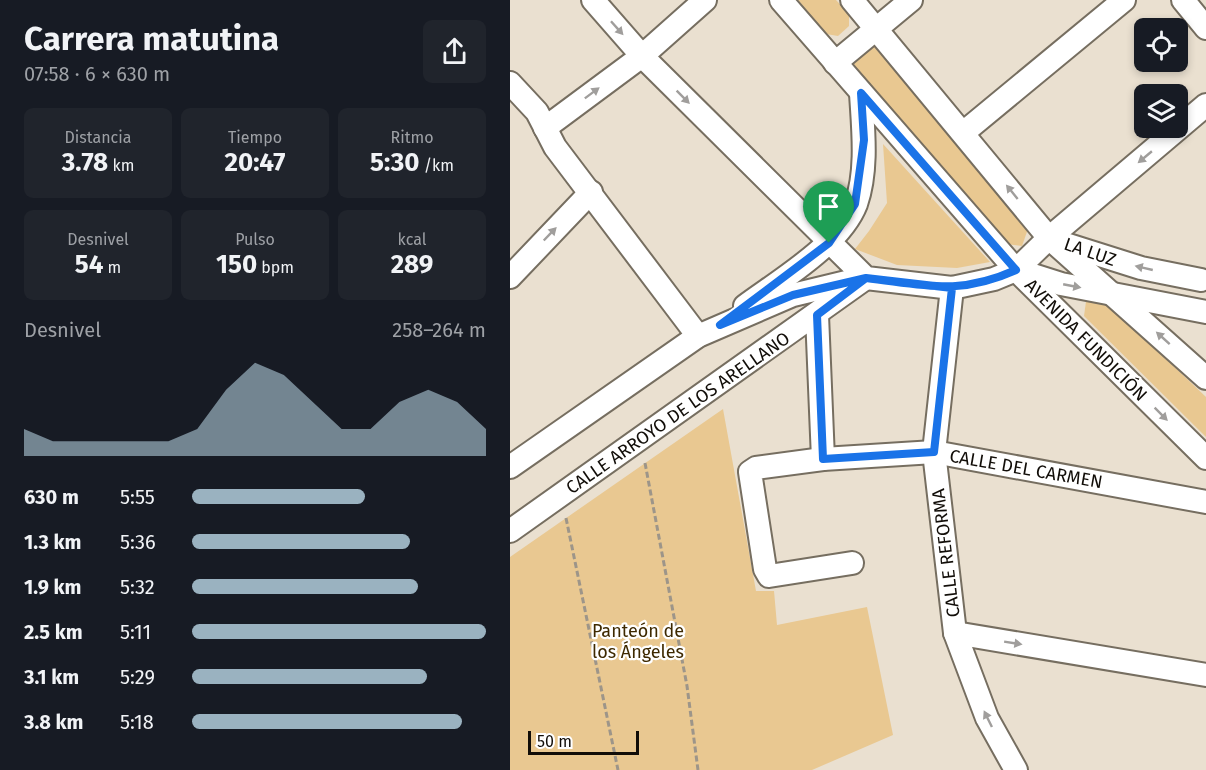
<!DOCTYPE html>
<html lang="es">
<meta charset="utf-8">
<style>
:root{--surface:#171b24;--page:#20242c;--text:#f1f3f6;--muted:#9ea1a6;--accent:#9ab2c0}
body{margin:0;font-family:"Fira Sans",sans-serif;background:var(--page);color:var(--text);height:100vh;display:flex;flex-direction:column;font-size:22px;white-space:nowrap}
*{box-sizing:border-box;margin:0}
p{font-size:20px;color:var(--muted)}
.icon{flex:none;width:33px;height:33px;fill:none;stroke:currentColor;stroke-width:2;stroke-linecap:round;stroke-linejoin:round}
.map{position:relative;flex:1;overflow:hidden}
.drawer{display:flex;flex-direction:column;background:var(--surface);width:510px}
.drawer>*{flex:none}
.buttons{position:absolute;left:624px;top:18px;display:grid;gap:12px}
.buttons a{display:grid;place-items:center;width:54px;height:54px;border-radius:9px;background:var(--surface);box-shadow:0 3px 9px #0003;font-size:30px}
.scale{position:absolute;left:18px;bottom:15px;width:111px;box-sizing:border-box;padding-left:6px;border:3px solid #110d08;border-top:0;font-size:16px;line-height:21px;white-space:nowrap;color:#110d08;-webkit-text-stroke:4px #fff;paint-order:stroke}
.pin{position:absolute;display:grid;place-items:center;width:51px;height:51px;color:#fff;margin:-62px -26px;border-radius:50% 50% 50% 0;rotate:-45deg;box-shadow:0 0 6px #0007}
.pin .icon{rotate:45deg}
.round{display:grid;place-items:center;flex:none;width:63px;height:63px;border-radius:9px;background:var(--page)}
.overview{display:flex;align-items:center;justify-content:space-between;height:102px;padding:0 24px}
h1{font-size:33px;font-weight:700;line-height:45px}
.stats{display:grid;grid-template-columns:repeat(3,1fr);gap:9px;height:102px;padding:6px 24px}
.stats div{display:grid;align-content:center;border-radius:9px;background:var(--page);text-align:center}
.stats b{font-size:26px;font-weight:700}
.stats small{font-size:16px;font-weight:400}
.stats p{font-size:16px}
.chart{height:168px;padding:12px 24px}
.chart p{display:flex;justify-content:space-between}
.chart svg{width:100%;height:108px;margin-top:6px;fill:var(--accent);opacity:.7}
ul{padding:0 24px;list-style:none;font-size:20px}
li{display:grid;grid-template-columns:96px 72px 1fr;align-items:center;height:45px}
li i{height:15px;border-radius:8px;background:var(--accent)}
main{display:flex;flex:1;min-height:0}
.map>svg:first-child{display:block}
.green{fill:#e9c891}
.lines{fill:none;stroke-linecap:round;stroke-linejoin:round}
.minor-casing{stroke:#766e60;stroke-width:26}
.path{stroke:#9d9589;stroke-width:3;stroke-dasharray:6 3;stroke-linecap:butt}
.minor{stroke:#fff;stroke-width:22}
.oneway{fill:#a09e9c}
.route-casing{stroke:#fff;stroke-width:12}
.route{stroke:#1a73e8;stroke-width:8}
.labels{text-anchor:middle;stroke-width:4.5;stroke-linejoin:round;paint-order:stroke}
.street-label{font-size:18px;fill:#110d08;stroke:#fff}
.park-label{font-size:18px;fill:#3e2900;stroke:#fff}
</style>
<main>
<section class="drawer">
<div class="overview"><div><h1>Carrera matutina</h1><p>07:58 · 6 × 630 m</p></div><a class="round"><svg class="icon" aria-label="share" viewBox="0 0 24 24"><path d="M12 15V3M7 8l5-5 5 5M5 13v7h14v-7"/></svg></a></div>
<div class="stats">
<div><p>Distancia</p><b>3.78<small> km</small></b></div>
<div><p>Tiempo</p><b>20:47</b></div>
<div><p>Ritmo</p><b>5:30<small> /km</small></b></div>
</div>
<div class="stats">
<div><p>Desnivel</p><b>54<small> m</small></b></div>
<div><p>Pulso</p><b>150<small> bpm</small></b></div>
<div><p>kcal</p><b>289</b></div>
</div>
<div class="chart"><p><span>Desnivel</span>258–264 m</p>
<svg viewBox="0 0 160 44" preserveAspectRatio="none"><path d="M0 44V33L10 38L20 38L30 38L40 38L50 38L60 33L70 17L80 6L90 11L100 22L110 33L120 33L130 22L140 17L150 22L160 33V44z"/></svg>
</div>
<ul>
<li><b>630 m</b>5:55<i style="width:59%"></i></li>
<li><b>1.3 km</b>5:36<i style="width:74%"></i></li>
<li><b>1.9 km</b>5:32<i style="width:77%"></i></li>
<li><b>2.5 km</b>5:11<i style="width:100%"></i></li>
<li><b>3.1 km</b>5:29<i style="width:80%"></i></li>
<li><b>3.8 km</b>5:18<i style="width:92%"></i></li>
</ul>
</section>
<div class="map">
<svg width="696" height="770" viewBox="0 0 696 770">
<rect width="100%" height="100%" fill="#eae0d0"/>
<!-- green -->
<g class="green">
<path d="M288,0H326L339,14V26L328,36L316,34Z"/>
<path d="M365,41L518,229L512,246L496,244L338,63Z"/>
<path d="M373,144L480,262L447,268L387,265L345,249L359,231L377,203Z"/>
<path d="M577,294L590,296L696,397V437L574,316Z"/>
<path d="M213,409L246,591H264L267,625L357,607L383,735L302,770H0V557Z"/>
</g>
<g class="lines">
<!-- minor casing -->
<g class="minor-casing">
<g id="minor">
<path d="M83,0L132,56L356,278L442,288L484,279L506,270L539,238L696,105"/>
<path d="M271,0L506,270L696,458"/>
<path d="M342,0L539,238L696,378"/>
<path d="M673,0L696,28"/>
<path d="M325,63L401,0"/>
<path d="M0,83L27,112L45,147L188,336"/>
<path d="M35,128L132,56L195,0"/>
<path d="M453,133L614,0"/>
<path d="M555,244L631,268L691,280"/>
<path d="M510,271L551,284L696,312"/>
<path d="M0,277L81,192"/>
<path d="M442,288L424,452L445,633L477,718L506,770"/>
<path d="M235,306C270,280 330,245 346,204C358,170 353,128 351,93"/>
<path d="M307,315L313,459"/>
<path d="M0,467L188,336L283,295L349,279"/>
<path d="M0,531L356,278"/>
<path d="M342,563L259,576L255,569L240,472L246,468L313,459L424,452L696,502"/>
<path d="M445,633L696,675"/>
</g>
</g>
<!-- path -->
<g class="path">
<path d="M135,463L177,686L188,770"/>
<path d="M56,518L108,770"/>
</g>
<!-- minor -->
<use href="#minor" class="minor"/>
</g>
<!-- one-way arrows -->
<defs><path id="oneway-solid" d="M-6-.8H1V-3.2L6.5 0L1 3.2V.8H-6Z" transform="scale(1.5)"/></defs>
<g class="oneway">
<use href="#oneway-solid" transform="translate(107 28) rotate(48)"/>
<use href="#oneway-solid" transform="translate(82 93) rotate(-37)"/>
<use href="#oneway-solid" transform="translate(173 97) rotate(45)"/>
<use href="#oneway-solid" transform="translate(635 157) rotate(140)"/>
<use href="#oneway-solid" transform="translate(502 192) rotate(-129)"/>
<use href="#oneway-solid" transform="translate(40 234) rotate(-46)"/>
<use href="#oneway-solid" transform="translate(634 268) rotate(-167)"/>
<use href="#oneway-solid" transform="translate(562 286) rotate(11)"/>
<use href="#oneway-solid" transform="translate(653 338) rotate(-138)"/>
<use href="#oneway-solid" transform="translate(651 414) rotate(45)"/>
<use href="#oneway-solid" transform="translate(503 643) rotate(9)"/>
<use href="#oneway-solid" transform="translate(478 719) rotate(-116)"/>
</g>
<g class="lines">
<!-- route casing -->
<g class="route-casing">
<path id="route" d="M319,243L210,325L283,295L356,278L442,288L424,452L313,459L307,315L356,278C416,285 448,296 506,270L351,93L354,140L345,204L319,243"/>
</g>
<!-- route -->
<use href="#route" class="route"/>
</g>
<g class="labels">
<!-- street labels -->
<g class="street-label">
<text transform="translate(580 252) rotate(19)" y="6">LA LUZ</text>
<text transform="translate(576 340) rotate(45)" y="6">AVENIDA FUNDICIÓN</text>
<text transform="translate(168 413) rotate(-35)" y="6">CALLE ARROYO DE LOS ARELLANO</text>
<text transform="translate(516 469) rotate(10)" y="6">CALLE DEL CARMEN</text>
<text transform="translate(436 553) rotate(-97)" y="6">CALLE REFORMA</text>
</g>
<!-- park labels -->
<g class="park-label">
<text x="128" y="637">Panteón de<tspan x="128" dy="21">los Ángeles</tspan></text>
</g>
</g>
</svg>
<div class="buttons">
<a><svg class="icon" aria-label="locate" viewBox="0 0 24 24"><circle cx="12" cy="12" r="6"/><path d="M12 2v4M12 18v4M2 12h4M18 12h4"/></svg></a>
<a><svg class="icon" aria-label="layers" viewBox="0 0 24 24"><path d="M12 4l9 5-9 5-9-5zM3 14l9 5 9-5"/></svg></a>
</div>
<div class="scale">50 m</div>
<div class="pin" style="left:319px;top:243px;background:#1e9e55"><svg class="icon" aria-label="arrive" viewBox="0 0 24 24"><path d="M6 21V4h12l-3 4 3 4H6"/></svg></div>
</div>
</main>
